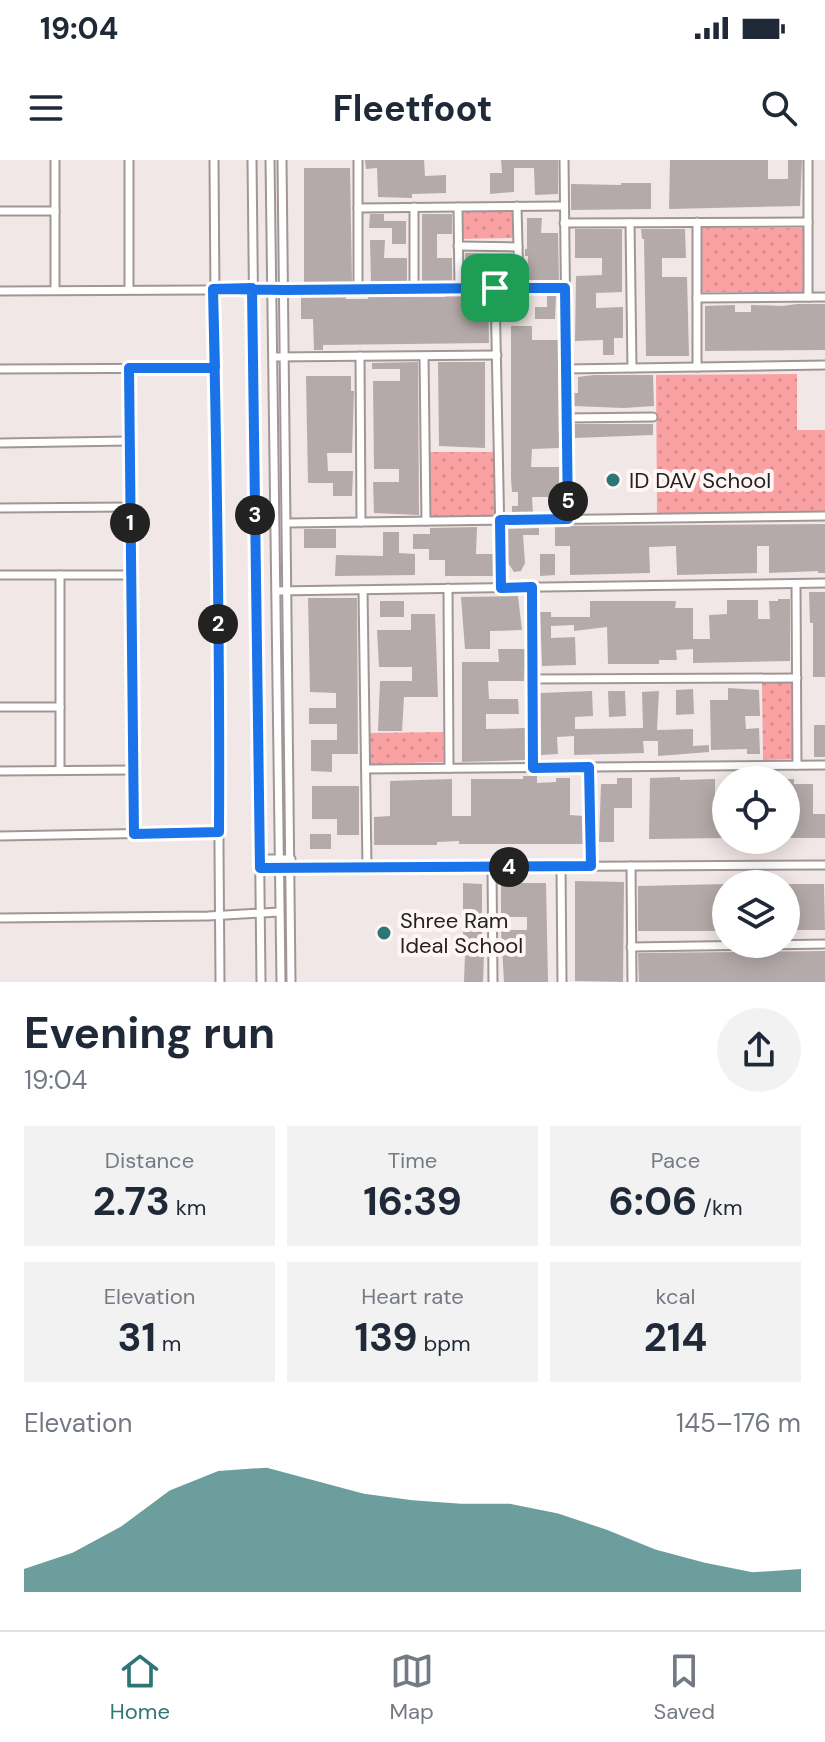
<!DOCTYPE html>
<meta charset="utf-8">
<style>
:root{--surface:#fff;--page:#f2f2f3;--text:#1f2937;--muted:#747a83;--line:#e0e1e3;--accent:#2d7673}
body{margin:0;font-family:"DM Sans",sans-serif;background:var(--page);color:var(--text);height:100vh;display:flex;flex-direction:column;font-size:30px;white-space:nowrap}
*{box-sizing:border-box;margin:0}
p{font-size:26px;color:var(--muted)}
.icon{flex:none;width:44px;height:44px;fill:none;stroke:currentColor;stroke-width:2;stroke-linecap:round;stroke-linejoin:round}
.map{position:relative;height:822px;overflow:hidden}
.sheet{display:flex;flex-direction:column;background:var(--surface);flex:1}
.sheet>*{flex:none}
.controls{position:absolute;left:712px;top:606px;display:grid;gap:16px}
.controls a{display:grid;place-items:center;width:88px;height:88px;border-radius:50%;background:var(--surface);box-shadow:0 4px 20px #0003;font-size:40px}
.pin{position:absolute;display:grid;place-items:center;width:68px;height:68px;color:#fff;margin:-34px;border-radius:16px;box-shadow:0 4px 12px #0006}
.km{position:absolute;width:40px;height:40px;margin:-20px;border-radius:50%;background:#222;color:#fff;font-size:22px;line-height:40px;text-align:center}
.round{display:grid;place-items:center;flex:none;width:84px;height:84px;border-radius:42px;background:var(--page)}
.overview{display:flex;align-items:center;justify-content:space-between;height:136px;padding:0 24px}
h1{font-size:44px;font-weight:700;line-height:60px}
.figures{display:grid;grid-template-columns:repeat(3,1fr);gap:12px;height:136px;padding:8px 24px}
.figures div{display:grid;align-content:center;border-radius:0px;background:var(--page);text-align:center}
.figures b{font-size:40px;font-weight:700}
.figures small{font-size:22px;font-weight:400}
.figures p{font-size:22px}
.chart{height:224px;padding:16px 24px}
.chart p{display:flex;justify-content:space-between}
.chart svg{width:100%;height:144px;margin-top:8px;fill:var(--accent);opacity:.7}
.status{display:flex;justify-content:space-between;align-items:center;height:56px;padding:0 40px;background:var(--surface);direction:ltr}
.status svg{height:22px;fill:currentColor}
header{display:flex;justify-content:space-between;align-items:center;height:104px;padding:0 24px;background:var(--surface);font-size:36px;font-weight:700}
.tabs{display:flex;justify-content:space-around;align-items:center;height:112px;border-top:2px solid var(--line);background:var(--surface);font-size:22px;color:var(--muted)}
.tabs a{display:grid;justify-items:center;gap:4px}
.tabs .current{color:var(--accent)}
.map>svg:first-child{display:block}
.grass{fill:url(#grass-dots)}
.building{fill:#b4aaa9}
.lines{fill:none;stroke-linecap:round;stroke-linejoin:round}
.street-casing{stroke:#a19696;stroke-width:11}
.street{stroke:#fff;stroke-width:7}
.route-casing{stroke:#fff;stroke-width:16}
.route{stroke:#1a73e8;stroke-width:10}
.poi-dot{fill:#2d7673;stroke:#fef5f4;stroke-width:3}
.labels{text-anchor:middle;stroke-width:8;stroke-linejoin:round;paint-order:stroke}
.poi-label{font-size:22px;fill:#252121;stroke:#fef5f4;text-anchor:start}
</style>
<div class="status"><b>19:04</b><svg viewBox="0 0 49 12"><path d="M0 12V9h3v3zM5 12V6h3v6zM10 12V3h3v9zM15 12V0h3v12zM26 1h20v11H26zM47 4h2v5h-2z"/></svg></div>
<header><svg class="icon" aria-label="menu" viewBox="0 0 24 24"><path d="M4 6h16M4 12h16M4 18h16"/></svg>Fleetfoot<svg class="icon" aria-label="search" viewBox="0 0 24 24"><circle cx="10" cy="10" r="6"/><path d="M15 15l6 6"/></svg></header>
<div class="map">
<svg width="825" height="822" viewBox="0 0 825 822">
<defs>
<pattern id="grass-dots" width="8" height="8" patternUnits="userSpaceOnUse" patternTransform="scale(2)"><rect width="8" height="8" fill="#faa2a3"/><path d="M2 2h.1M6 6h.1" fill="none" stroke="#d68b8c" stroke-width="1.8" stroke-linecap="round"/></pattern>
</defs>
<rect width="100%" height="100%" fill="#f2e7e7"/>
<!-- grass -->
<g class="grass">
<path d="M513,50L514,78L463,79L462,51Z"/>
<path d="M700,68H805L804,132H700Z"/>
<path d="M797,214V270H825V352L657,354L656,215Z"/>
<path d="M430,292H494L495,356L431,357Z"/>
<path d="M791,522L792,599L763,600L762,523Z"/>
<path d="M443,572L444,602L370,604V573Z"/>
</g>
<!-- building -->
<g class="building">
<path d="M365,0H424L425,16L446,15V33L412,34V38L378,37L377,8L366,9Z"/>
<path d="M501,0H558V34L535,35L534,8H514V32L490,34V13H502Z"/>
<path d="M670,0H768V19H788V0H802L800,46L669,49Z"/>
<path d="M304,8H350L352,123H304Z"/>
<path d="M621,23H651V49L571,50V24L621,25Z"/>
<path d="M370,54H384V61H406V84H392V68H369Z"/>
<path d="M422,54H452V74H437V98H452V121H422Z"/>
<path d="M527,58H542L541,73H558L559,121L527,120L528,96H525V89H527Z"/>
<path d="M575,69H622V132L596,133V148L623,147V178H614V195H603V180L575,181L576,116L602,115V98H575Z"/>
<path d="M641,69H685L686,98H662V117H687L689,196H646L644,79H642Z"/>
<path d="M370,80H385L384,98H407V121L371,122Z"/>
<path d="M465,93H512V119L466,120Z"/>
<path d="M444,135H488L489,183L323,185V190H314L313,159H301V137L346,136V139H368V137H445Z"/>
<path d="M547,135H556L555,159H535V147H547Z"/>
<path d="M797,144H825V190L705,191V146L735,145V152H751V145L782,146Z"/>
<path d="M511,166H532V180H558L559,288L532,289L531,307H559V332H552V337H532L533,353H512V346H518V332H512L511,319Z"/>
<path d="M418,202L419,355L374,353L373,322H399V309H374L373,221H400V209H372V203Z"/>
<path d="M438,202H485V288L439,286Z"/>
<path d="M594,215H653L654,246L624,248L573,246V233H578V217Z"/>
<path d="M306,216H351V231H354L352,293H327L328,311H353L352,336H333V323H308Z"/>
<path d="M653,264V275L574,278L573,264Z"/>
<path d="M825,364V413H818V411L769,413V386H757V413L677,415L676,386L649,387L650,413L570,415V386H555V366Z"/>
<path d="M477,367L476,394H493V416H445V400H429V389H413V374H430V368Z"/>
<path d="M539,368V375H523L525,403L521,411L514,412L508,403V369Z"/>
<rect x="304" y="369" width="32" height="19"/>
<path d="M383,372H399V393L415,394V415L335,416L336,395L383,396Z"/>
<path d="M540,394H555V415L540,416Z"/>
<path d="M809,432H825V517H813V463H810Z"/>
<path d="M518,436L522,470L490,471V489H465L461,437Z"/>
<path d="M308,438H357L358,594H332V612L311,611V580H337V564H309V548H336V533L310,532Z"/>
<path d="M778,439H790V501L693,503V489L676,490L677,500H659V504H608L607,467L574,471V465L551,466V478L575,477L576,505L542,506L540,452H551V457H590V441H676L675,448H693V479H710L709,455L727,454V440H758V459H770L769,441H778Z"/>
<rect x="380" y="441" width="24" height="16"/>
<path d="M411,454H435L438,537H404L402,571H378L380,521H412V507H379L377,470H411Z"/>
<path d="M498,489H526L524,521H488L489,539H518L519,554H486V569L525,568V600L462,602V502H499Z"/>
<path d="M728,528L759,530L760,556H745L746,569L759,568L760,594H747V589L711,590L710,540H728Z"/>
<path d="M693,529L694,554L676,555V530Z"/>
<path d="M592,531L593,556L575,557V569L643,568L642,532L659,531L657,570L693,569V586L709,585V592L658,596V581H643L644,593L574,595V576L557,577L558,594L541,595L539,533Z"/>
<path d="M608,531H625L626,556L609,557Z"/>
<rect x="814" y="565" width="11" height="32"/>
<path d="M523,616H537V623L556,622V618H570V655L583,656L584,684H459V681L437,682V685H374V657L390,656V621L452,619V656H471V619H523Z"/>
<path d="M680,617V620L715,619V654H726V678L649,679L650,618Z"/>
<path d="M617,618H632V648H614V682H599L601,624H617Z"/>
<path d="M786,619H794V624H813V654H825V678H786Z"/>
<path d="M312,626H359V675H337V659H312Z"/>
<rect x="310" y="674" width="21" height="15"/>
<path d="M575,721L624,722L623,822L575,821Z"/>
<path d="M463,723L482,724V781H463Z"/>
<path d="M501,723H546L548,822H504L501,770H527V757H501Z"/>
<path d="M726,724L725,771H638V726Z"/>
<path d="M786,724H824L825,770H786Z"/>
<path d="M825,791V822H639L638,793Z"/>
<path d="M465,794H484L483,822H464Z"/>
</g>
<g class="lines">
<!-- street casing -->
<g class="street-casing">
<g id="street">
<path d="M129,0V129"/>
<path d="M214,0L220,822"/>
<path d="M252,0L261,822"/>
<path d="M270,0L281,822"/>
<path d="M282,0L291,822"/>
<path d="M358,0V129"/>
<path d="M564,0L568,359"/>
<path d="M808,0V137"/>
<path d="M517,46L519,128"/>
<path d="M414,47V129"/>
<path d="M458,47L459,129"/>
<path d="M358,48L564,46"/>
<path d="M0,51H55"/>
<path d="M564,63L808,62"/>
<path d="M630,63L632,208"/>
<path d="M458,86L518,87"/>
<path d="M495,128L501,428"/>
<path d="M55,130V0"/>
<path d="M0,131L565,128"/>
<path d="M697,138L825,137"/>
<path d="M360,196L361,362"/>
<path d="M424,196L426,361"/>
<path d="M273,197L497,195"/>
<path d="M697,207V62"/>
<path d="M129,208L134,674"/>
<path d="M0,209L215,208"/>
<path d="M566,209L825,205"/>
<path d="M567,258L653,257"/>
<path d="M0,283L129,281"/>
<path d="M0,348L130,347"/>
<path d="M288,363L825,356"/>
<path d="M0,415H131"/>
<path d="M796,424L797,605"/>
<path d="M532,427L533,608"/>
<path d="M448,428L449,608"/>
<path d="M363,430L367,707"/>
<path d="M276,431L825,423"/>
<path d="M532,519L797,518"/>
<path d="M0,547H60"/>
<path d="M589,607L591,706"/>
<path d="M366,609L825,605"/>
<path d="M60,610V415"/>
<path d="M0,611L134,610"/>
<path d="M0,676L219,672"/>
<path d="M260,699H291"/>
<path d="M561,706L562,822"/>
<path d="M631,706L632,822"/>
<path d="M492,707L493,822"/>
<path d="M260,708L825,705"/>
<path d="M0,758L208,756L279,752"/>
<path d="M631,787L825,784"/>
</g>
</g>
<!-- street -->
<use href="#street" class="street"/>
</g>
<g class="lines">
<!-- route casing -->
<g class="route-casing">
<path id="route" d="M495,128L285,130L213,129L215,208H129L134,674L219,672C220,491 217,310 213,129L252,128L260,708L591,706L589,607L533,608L532,427L501,428L500,360L568,359L565,128H495"/>
</g>
<!-- route -->
<use href="#route" class="route"/>
</g>
<!-- markers -->
<g class="poi-dot">
<circle cx="613" cy="320" r="8"/>
<circle cx="384" cy="773" r="8"/>
</g>
<g class="labels">
<!-- poi labels -->
<g class="poi-label">
<text x="629" y="328">ID DAV School</text>
<text x="400" y="768">Shree Ram<tspan x="400" dy="25">Ideal School</tspan></text>
</g>
</g>
</svg>
<div class="controls">
<a><svg class="icon" aria-label="locate" viewBox="0 0 24 24"><circle cx="12" cy="12" r="6"/><path d="M12 2v4M12 18v4M2 12h4M18 12h4"/></svg></a>
<a><svg class="icon" aria-label="layers" viewBox="0 0 24 24"><path d="M12 4l9 5-9 5-9-5zM3 14l9 5 9-5"/></svg></a>
</div>
<div class="pin" style="left:495px;top:128px;background:#1e9e55"><svg class="icon" aria-label="arrive" viewBox="0 0 24 24"><path d="M6 21V4h12l-3 4 3 4H6"/></svg></div>
<b class="km" style="left:130px;top:363px">1</b>
<b class="km" style="left:218px;top:464px">2</b>
<b class="km" style="left:255px;top:355px">3</b>
<b class="km" style="left:509px;top:707px">4</b>
<b class="km" style="left:568px;top:341px">5</b>
</div>
<section class="sheet">
<div class="overview"><div><h1>Evening run</h1><p>19:04</p></div><a class="round"><svg class="icon" aria-label="share" viewBox="0 0 24 24"><path d="M12 15V3M7 8l5-5 5 5M5 13v7h14v-7"/></svg></a></div>
<div class="figures">
<div><p>Distance</p><b>2.73<small> km</small></b></div>
<div><p>Time</p><b>16:39</b></div>
<div><p>Pace</p><b>6:06<small> /km</small></b></div>
</div>
<div class="figures">
<div><p>Elevation</p><b>31<small> m</small></b></div>
<div><p>Heart rate</p><b>139<small> bpm</small></b></div>
<div><p>kcal</p><b>214</b></div>
</div>
<div class="chart"><p><span>Elevation</span>145–176 m</p>
<svg viewBox="0 0 160 44" preserveAspectRatio="none"><path d="M0 44V37L10 32L20 24L30 13L40 7L50 6L60 10L70 14L80 16L90 17L100 17L110 20L120 25L130 31L140 35L150 38L160 37V44z"/></svg>
</div>
</section>
<nav class="tabs">
<a class="current"><svg class="icon" aria-label="home" viewBox="0 0 24 24"><path d="M3 11l9-7 9 7M6 9v11h12V9"/></svg>Home</a>
<a><svg class="icon" aria-label="map" viewBox="0 0 24 24"><path d="M3 6l6-2 6 2 6-2v14l-6 2-6-2-6 2zM9 4v14M15 6v14"/></svg>Map</a>
<a><svg class="icon" aria-label="saved" viewBox="0 0 24 24"><path d="M7 4h10v16l-5-4-5 4z"/></svg>Saved</a>
</nav>
